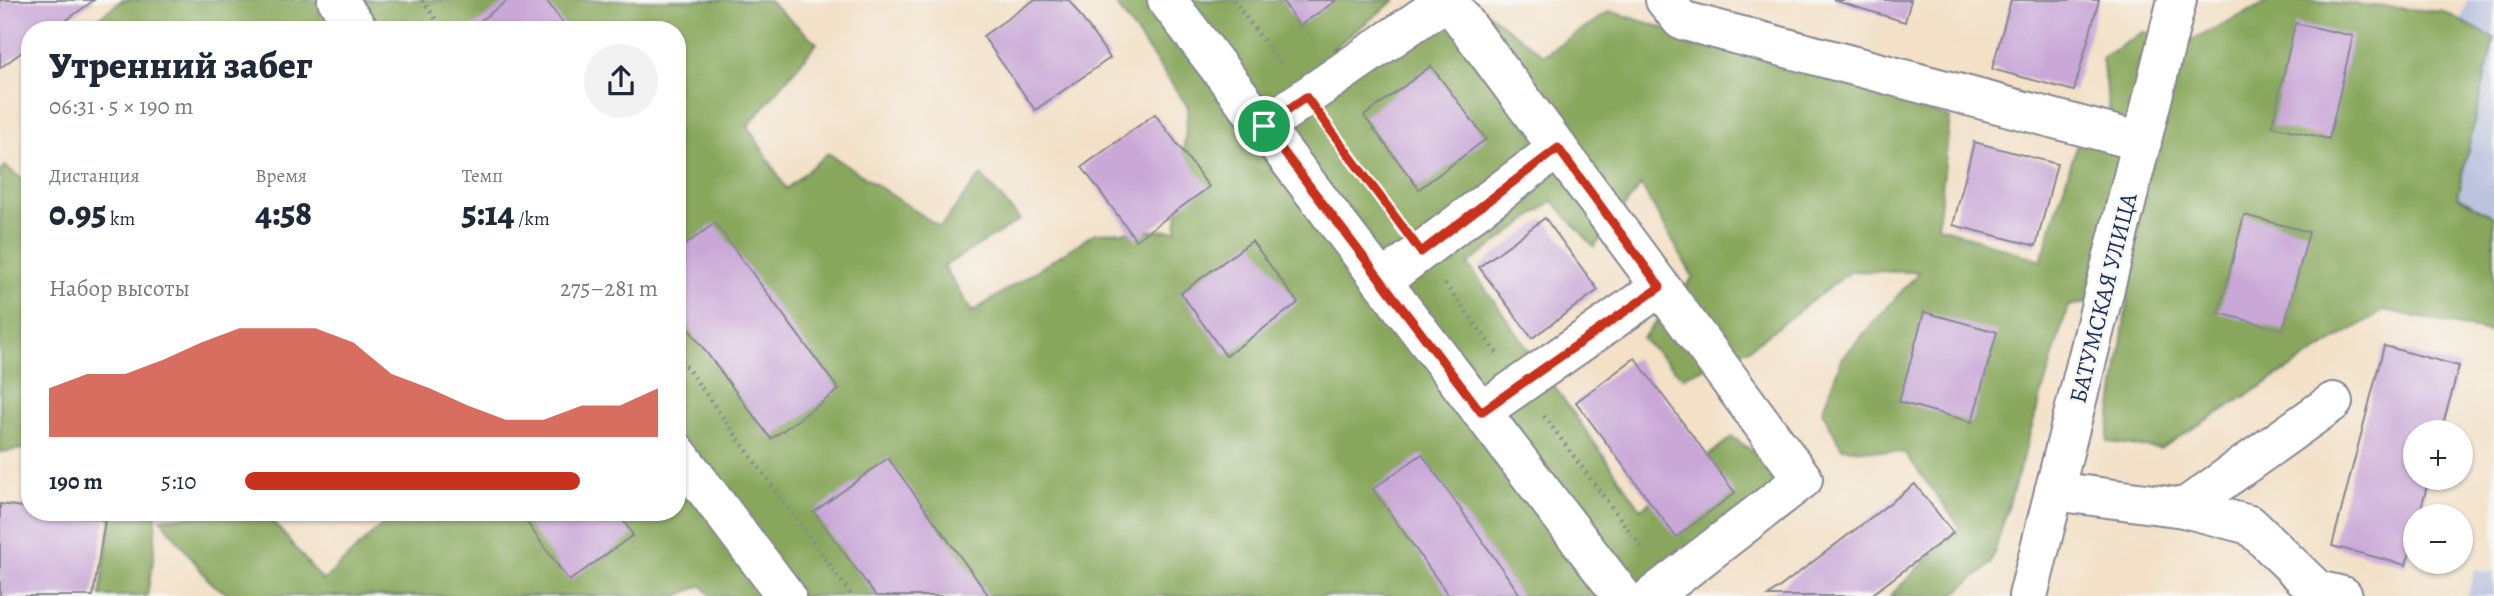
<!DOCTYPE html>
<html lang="ru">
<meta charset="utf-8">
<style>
:root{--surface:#fff;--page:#f2f2f3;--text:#1f2937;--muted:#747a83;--accent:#c8321e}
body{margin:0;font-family:Alegreya,serif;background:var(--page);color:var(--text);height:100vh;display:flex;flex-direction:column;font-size:26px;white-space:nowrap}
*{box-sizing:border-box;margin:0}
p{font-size:23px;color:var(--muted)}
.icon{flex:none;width:38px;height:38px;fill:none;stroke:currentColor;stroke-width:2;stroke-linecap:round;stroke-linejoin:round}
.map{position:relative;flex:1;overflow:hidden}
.sheet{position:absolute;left:21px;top:21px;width:665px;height:500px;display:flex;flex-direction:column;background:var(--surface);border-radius:28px;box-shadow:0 2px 5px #0004}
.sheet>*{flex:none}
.tools{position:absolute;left:2403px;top:420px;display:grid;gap:14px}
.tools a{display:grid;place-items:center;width:70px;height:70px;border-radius:50%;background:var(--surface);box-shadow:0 2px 5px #0004;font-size:35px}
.pin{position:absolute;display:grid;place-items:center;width:60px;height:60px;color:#fff;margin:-30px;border:4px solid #fff;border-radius:50%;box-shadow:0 2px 7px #0007}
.round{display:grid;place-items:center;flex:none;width:74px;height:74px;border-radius:37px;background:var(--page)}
.summary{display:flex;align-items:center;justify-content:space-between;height:119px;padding:0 28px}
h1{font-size:38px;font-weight:800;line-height:52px}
.metrics{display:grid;grid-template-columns:repeat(3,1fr);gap:10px;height:119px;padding:7px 28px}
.metrics div{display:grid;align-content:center}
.metrics b{font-size:35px;font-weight:800}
.metrics small{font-size:19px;font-weight:400}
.metrics p{font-size:19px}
.chart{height:196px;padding:14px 28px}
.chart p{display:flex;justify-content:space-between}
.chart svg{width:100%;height:126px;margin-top:7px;fill:var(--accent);opacity:.7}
ul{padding:0 28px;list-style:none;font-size:23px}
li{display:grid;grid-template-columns:112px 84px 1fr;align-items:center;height:52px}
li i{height:18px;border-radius:9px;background:var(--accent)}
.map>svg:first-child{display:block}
.industrial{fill:#bcc3de}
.forest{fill:#88a75b;stroke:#526b5c;stroke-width:2}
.building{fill:#c9a7d7}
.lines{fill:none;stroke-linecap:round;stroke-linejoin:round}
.minor-casing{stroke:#878892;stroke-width:42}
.path{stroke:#878892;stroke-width:4.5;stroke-dasharray:2 5;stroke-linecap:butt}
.minor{stroke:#fff;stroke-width:38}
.route-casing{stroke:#fff;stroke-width:14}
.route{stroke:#c8321e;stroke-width:9}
.labels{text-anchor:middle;stroke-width:5;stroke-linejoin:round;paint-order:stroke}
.street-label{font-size:24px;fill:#1b2f5e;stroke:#f6f6f2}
</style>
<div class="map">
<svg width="2494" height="596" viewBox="0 0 2494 596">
<rect width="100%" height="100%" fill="#f6f6f2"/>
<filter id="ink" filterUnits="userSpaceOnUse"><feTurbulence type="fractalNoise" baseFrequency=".0143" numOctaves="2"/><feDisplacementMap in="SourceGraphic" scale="14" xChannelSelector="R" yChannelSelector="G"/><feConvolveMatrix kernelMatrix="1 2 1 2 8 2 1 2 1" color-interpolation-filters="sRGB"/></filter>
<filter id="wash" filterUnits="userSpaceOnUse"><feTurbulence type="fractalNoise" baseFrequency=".00686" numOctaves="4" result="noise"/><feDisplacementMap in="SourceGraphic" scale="28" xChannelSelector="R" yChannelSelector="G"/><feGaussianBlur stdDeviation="1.57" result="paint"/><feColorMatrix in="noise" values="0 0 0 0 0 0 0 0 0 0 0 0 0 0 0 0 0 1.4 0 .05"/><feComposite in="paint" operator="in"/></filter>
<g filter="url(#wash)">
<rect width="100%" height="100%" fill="#f3e0c6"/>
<!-- industrial -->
<g class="industrial">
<path d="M2467,0H2494V307L2433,293L2459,23Z"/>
<path d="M2475,570L2494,573V596H2467Z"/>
</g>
<!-- forest -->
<g class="forest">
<path d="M122,0H768L817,43L748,126L786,189L828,153L940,227L981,175L1020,220L944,266L972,312L1095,233L1176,230L1188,107L1113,0H1395L1331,50L1487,13L1543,55L1610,11L1950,118L1938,226L2041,261L2079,138L2114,146L2102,58L2143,32L2189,41L2272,0H2306L2444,12L2494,38L2457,196L2494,217V333L2384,310L2160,449L2107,442L2128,297L2068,306L1991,564L1952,596H1890L1960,527L1905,453L1842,448L1822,411L1842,358L1919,272L1851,271L1750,348L1683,377L1642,339L1693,277L1641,185L1594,247L1553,201L1468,264L1641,509L1732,437L1786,474L1689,594L1608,592L1610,596H711L702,585L677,596H231L211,583L161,519L225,513H266L323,581L394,513H677V30H83Z"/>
<path d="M5,166L30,185V448L0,452V172Z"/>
<path d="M112,513H156L154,554L147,596H100Z"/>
</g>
<g id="blocks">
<!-- building -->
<g class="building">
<path d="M0,0H94L53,30H30V46L0,68Z"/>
<path d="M508,0H546L568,30H468Z"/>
<path d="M1034,0H1069L1110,58L1035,110L983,36Z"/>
<path d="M1282,0H1337L1299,26Z"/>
<path d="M1833,0H1911L1905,22Z"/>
<path d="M2011,0H2099L2074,91L1992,69Z"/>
<path d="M2295,23L2353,36L2329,139L2272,126Z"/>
<path d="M1431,66L1486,139L1419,189L1364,116Z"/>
<path d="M1155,114L1209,187L1136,240L1082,167Z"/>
<path d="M1974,142L2057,164L2036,246L1953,225Z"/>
<path d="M2244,215L2309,232L2283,330L2219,313Z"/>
<path d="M1545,218L1598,290L1532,338L1479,267Z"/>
<path d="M715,223L839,390L771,439L677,313V251Z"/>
<path d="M1252,241L1298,303L1226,356L1181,293Z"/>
<path d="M1924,312L1997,332L1972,422L1899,402Z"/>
<path d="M2384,346L2459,366L2441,432H2415V478H2429L2419,516H2415V531L2406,565L2332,546Z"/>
<path d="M1635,358L1735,493L1676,537L1576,402Z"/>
<path d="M1422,454L1521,596H1449L1373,489Z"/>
<path d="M888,458L989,596H876L814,512Z"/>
<path d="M1915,484L1953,533L1870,596H1768Z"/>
<path d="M0,504L30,508V513H58L105,520L93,596H0Z"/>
<path d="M520,513H618L633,535L569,581Z"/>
</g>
</g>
</g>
<g filter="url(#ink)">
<use href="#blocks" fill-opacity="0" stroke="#878892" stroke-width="2"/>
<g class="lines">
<!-- minor casing -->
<g class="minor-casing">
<g id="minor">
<path d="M337,0L359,30"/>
<path d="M1167,0L1622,596"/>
<path d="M1448,0L1803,479L1652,596"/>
<path d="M1665,0L1681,20L2142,142"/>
<path d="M1264,126L1447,0"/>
<path d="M1382,281L1558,148"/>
<path d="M1481,412L1660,287"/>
<path d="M677,452L786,596"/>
<path d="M2054,491L2184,508L2250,525L2317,590L2343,596"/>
<path d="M2184,508L2333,402"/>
<path d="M2028,596L2177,0"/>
</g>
</g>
<!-- path -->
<g class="path">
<path d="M422,0L444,30"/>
<path d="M1233,0L1283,67"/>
<path d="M1330,130L1398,221"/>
<path d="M1445,284L1497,353"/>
<path d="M677,354L852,596"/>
<path d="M1544,416L1645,552"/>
</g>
<!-- minor -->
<use href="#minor" class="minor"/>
</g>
</g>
<g class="lines" filter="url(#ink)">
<!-- route casing -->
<g class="route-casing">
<path id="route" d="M1306,97L1421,252L1558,148L1660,287L1481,412L1264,126Z"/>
</g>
<!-- route -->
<use href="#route" class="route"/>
</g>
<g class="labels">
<!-- street labels -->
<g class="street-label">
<text transform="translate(2103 298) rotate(-76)" y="8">БАТУМСКАЯ УЛИЦА</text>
</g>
</g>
</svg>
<div class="tools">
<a>+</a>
<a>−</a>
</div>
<div class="pin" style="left:1264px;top:126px;background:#1e9e55"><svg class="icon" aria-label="arrive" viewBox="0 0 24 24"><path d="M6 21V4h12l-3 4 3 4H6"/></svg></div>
<section class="sheet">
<div class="summary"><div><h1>Утренний забег</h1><p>06:31 · 5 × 190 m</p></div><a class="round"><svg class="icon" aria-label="share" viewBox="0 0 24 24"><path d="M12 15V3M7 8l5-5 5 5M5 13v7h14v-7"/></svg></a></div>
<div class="metrics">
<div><p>Дистанция</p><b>0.95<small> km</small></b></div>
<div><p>Время</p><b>4:58</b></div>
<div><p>Темп</p><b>5:14<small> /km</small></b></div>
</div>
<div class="chart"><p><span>Набор высоты</span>275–281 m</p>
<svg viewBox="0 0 160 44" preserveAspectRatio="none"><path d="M0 44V27L10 22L20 22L30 17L40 11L50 6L60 6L70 6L80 11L90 22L100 27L110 33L120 38L130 38L140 33L150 33L160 27V44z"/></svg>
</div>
<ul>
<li><b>190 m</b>5:10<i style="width:81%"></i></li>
</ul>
</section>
</div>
